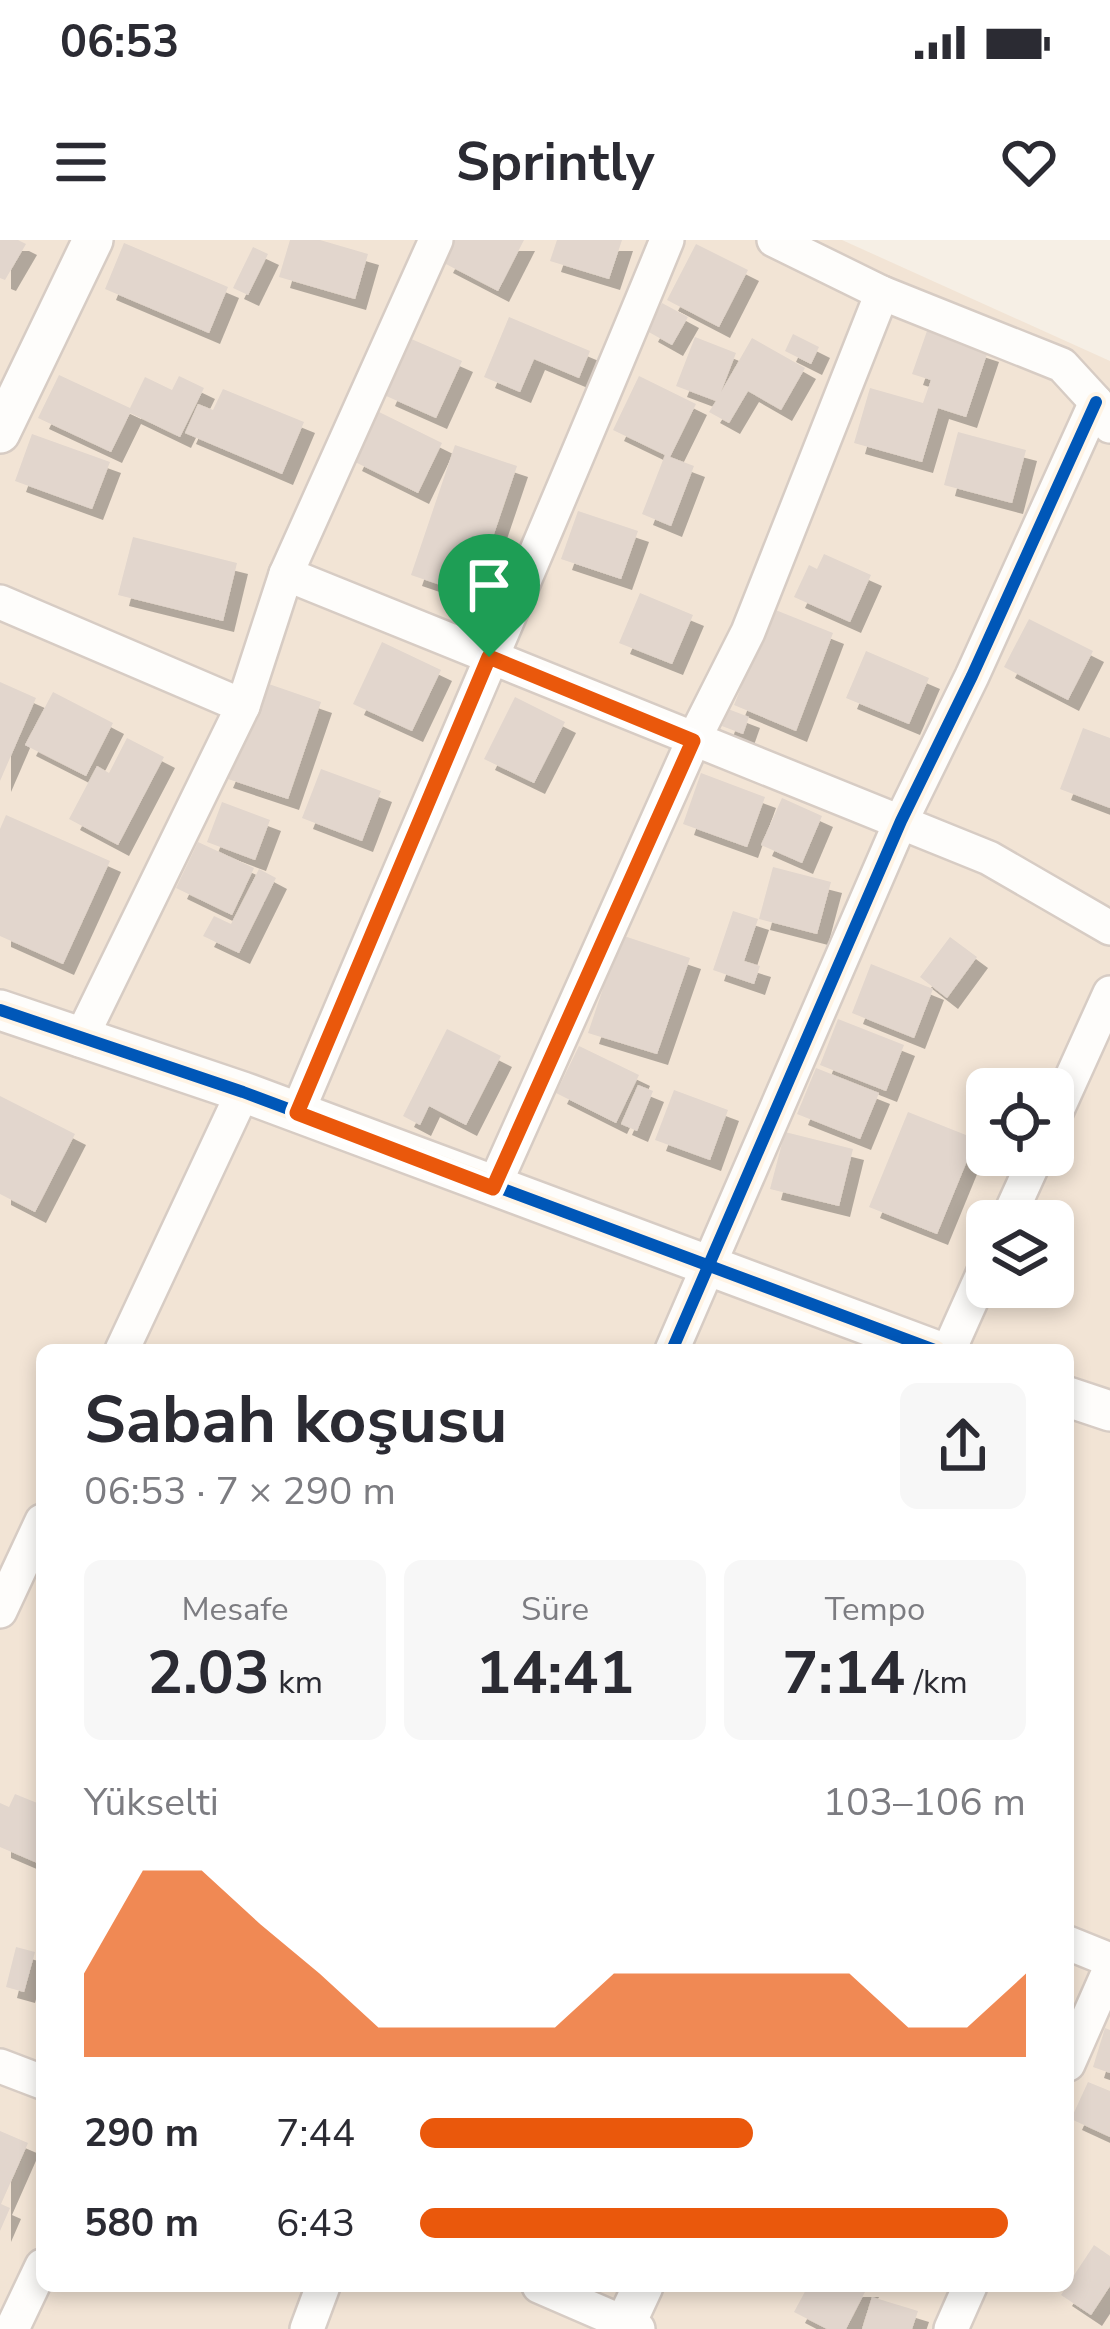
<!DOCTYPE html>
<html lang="tr">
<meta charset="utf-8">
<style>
:root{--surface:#fff;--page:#f7f7f7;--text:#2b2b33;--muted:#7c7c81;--accent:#ea580c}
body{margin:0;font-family:"Nunito Sans",sans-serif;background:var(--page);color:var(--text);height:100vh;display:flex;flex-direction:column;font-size:45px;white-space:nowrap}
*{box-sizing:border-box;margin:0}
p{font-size:39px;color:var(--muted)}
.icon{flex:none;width:66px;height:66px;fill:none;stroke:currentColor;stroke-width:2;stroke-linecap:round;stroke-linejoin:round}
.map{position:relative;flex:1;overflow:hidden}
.side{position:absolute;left:36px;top:1104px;width:1038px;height:948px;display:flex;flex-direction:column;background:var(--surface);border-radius:18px;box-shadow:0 6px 18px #0003}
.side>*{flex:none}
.buttons{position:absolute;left:966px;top:828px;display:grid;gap:24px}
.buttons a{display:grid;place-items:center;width:108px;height:108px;border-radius:18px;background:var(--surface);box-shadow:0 6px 18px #0003;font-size:60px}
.pin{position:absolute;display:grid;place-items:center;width:102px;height:102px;color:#fff;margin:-123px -51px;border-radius:50% 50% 50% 0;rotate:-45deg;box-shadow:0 0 12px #0007}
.pin .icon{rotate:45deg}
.round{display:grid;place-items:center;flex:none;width:126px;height:126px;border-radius:18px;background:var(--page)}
.overview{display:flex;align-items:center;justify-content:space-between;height:204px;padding:0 48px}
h1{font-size:66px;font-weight:700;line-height:90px}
.metrics{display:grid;grid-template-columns:repeat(3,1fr);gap:18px;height:204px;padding:12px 48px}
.metrics div{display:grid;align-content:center;border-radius:18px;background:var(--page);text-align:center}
.metrics b{font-size:60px;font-weight:700}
.metrics small{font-size:33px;font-weight:400}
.metrics p{font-size:33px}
.chart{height:336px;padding:24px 48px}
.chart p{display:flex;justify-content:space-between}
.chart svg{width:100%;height:216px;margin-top:12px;fill:var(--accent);opacity:.7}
ul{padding:0 48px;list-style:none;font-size:39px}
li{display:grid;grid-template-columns:192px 144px 1fr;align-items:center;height:90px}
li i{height:30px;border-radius:15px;background:var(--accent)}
.status{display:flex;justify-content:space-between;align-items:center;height:84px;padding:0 60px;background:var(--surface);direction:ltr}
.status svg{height:33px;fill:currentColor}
header{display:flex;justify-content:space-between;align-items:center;height:156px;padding:0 48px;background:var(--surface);font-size:54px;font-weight:700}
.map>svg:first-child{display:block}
.residential{fill:#f2e4d5;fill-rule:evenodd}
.building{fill:#e2d6cd;filter:url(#shadow)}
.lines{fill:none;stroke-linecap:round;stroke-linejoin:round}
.minor-casing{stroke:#d7ccc4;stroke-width:38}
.tertiary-casing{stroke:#d7ccc4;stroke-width:44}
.minor{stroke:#fefdfb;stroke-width:33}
.tertiary{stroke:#fefdfb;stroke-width:39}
.cycleway-casing{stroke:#fff4e5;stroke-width:20}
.cycleway{stroke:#0057b8;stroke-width:12}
.route-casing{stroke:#fff;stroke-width:24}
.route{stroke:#ea580c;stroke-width:15}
</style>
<div class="status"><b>06:53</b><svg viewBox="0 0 49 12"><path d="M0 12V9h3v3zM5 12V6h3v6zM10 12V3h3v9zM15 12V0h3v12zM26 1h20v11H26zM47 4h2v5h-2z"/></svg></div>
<header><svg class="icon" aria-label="menu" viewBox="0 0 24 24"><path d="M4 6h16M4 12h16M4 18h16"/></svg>Sprintly<svg class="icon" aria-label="heart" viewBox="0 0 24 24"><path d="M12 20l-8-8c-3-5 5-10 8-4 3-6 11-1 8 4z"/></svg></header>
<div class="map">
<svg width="1110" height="2089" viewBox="0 0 1110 2089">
<defs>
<filter id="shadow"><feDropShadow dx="11" dy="11" stdDeviation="0" flood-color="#0004"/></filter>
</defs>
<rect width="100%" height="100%" fill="#f6efe5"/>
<!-- residential -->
<path class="residential" d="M0,0H842L1110,121V2089H0ZM987,849H1053V915H987ZM987,981H1053V1047H987ZM42,1110H1068V2046H42Z"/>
<!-- building -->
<g class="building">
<path d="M0,0H18L26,4L5,40L0,38Z"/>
<path d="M290,0H320L368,14L355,59L279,37Z"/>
<path d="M454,0H524L498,51L442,22Z"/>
<path d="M557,0H622L609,39L550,21Z"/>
<path d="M124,3L228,47L209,93L105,49Z"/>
<path d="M696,4L748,30L719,87L667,60Z"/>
<path d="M253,7L268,14L248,55L233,48Z"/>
<path d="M662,63L688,77L672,105L647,91Z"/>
<path d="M509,77L590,111L579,138L534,119L520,152L484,137Z"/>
<path d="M927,91L988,111L966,177L938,168L922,222L854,203L870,148L923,163L931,140L912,134Z"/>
<path d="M793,94L819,107L811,124L785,111Z"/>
<path d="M695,97L736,113L721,152L752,98L805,128L781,170L748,151L729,183L709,172L716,161L676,146Z"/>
<path d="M409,98L462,121L436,178L384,155Z"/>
<path d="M59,135L130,168L145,137L172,150L179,136L204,148L180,197L130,173L111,212L38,178Z"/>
<path d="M639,136L696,164L670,217L694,226L671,286L642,274L665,215L613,190Z"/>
<path d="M223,149L304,182L282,234L185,193L198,164L213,170Z"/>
<path d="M375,170L442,203L418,253L351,220Z"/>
<path d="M958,192L1026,210L1012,263L944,245Z"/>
<path d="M32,194L110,222L92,269L15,241Z"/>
<path d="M455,205L517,226L473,356L411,335Z"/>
<path d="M578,271L638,291L621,339L561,319Z"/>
<path d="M133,297L237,323L223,381L118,355Z"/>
<path d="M824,314L871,335L850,382L794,357L809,325L817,329Z"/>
<path d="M640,353L693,375L672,424L619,403Z"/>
<path d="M773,369L833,393L796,491L734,465Z"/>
<path d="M1029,379L1093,411L1068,460L1004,427Z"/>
<path d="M382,402L441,430L412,491L353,464Z"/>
<path d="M866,411L929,438L909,484L846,458Z"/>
<path d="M0,442L36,458L0,541Z"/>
<path d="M263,442L321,462L288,559L222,537Z"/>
<path d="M53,452L113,483L86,536L25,505Z"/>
<path d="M515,457L565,482L534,543L484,519Z"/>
<path d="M728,469L749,477L743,494L722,486Z"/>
<path d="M1083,488L1110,498V568L1060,549Z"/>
<path d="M127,498L164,517L118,605L69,579L97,526L109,533Z"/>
<path d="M321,529L381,551L362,601L302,578Z"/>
<path d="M701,533L765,557L747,607L683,584Z"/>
<path d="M782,558L822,576L802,623L761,605Z"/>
<path d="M222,562L270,580L255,620L207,602Z"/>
<path d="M6,575L110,621L63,724L0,696V589Z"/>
<path d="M198,602L254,628L232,675L176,648Z"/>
<path d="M773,627L831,642L817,694L759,679Z"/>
<path d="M259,629L276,638L239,713L203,696L214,676L231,684Z"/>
<path d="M733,671L758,679L744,721L760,726L754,744L713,730Z"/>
<path d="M621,695L690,718L657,814L588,793Z"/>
<path d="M950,697L977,717L947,758L920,737Z"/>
<path d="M871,724L933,749L914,798L852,773Z"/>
<path d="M838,779L904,805L886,851L820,825Z"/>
<path d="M447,789L501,816L466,885L429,866L420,885L403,876Z"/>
<path d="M579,806L639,835L616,883L556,853Z"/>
<path d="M816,828L879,853L860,899L797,874Z"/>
<path d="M638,845L653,851L637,891L621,884Z"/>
<path d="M674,850L728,870L710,920L655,900Z"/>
<path d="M0,856L75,894L35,972L0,954Z"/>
<path d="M908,872L976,899L937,994L869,967Z"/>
<path d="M785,892L853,909L839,966L770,949Z"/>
<path d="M15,1554L42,1565V1625L0,1607V1563L9,1567Z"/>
<path d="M16,1707L35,1712L24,1752L6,1747Z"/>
<path d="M1105,1788L1110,1790V1833L1093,1827Z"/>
<path d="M1088,1842L1110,1851V1897L1071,1879Z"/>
<path d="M0,1891L28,1903L1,1964L10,1968L0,1991Z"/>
<path d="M1094,2005L1110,2016V2046L1091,2075L1061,2055Z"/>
<path d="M808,2046H868L846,2089H827L794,2072Z"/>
<path d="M872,2057L918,2071L912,2089H862Z"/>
</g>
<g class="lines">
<!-- minor casing -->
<g class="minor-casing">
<g id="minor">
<path d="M774,0L882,53L1062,125L1096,162L1110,186"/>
<path d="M286,334L989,618L1110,688"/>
<path d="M0,362L243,466"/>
<path d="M80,800L243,466L286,334L436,0"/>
<path d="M297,873C420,582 547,293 667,0"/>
<path d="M1053,879L1110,753"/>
<path d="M493,948L693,501L748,392L882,53"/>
<path d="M1007,981L1037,915"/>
<path d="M122,1110L243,852"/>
<path d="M672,1110L901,581L972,436L1096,162"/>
<path d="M949,1110L987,1025"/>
<path d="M0,1371L42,1281"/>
<path d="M1068,1703L1110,1720"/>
<path d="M1068,1824L1110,1729"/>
<path d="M0,1826L42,1842"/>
<path d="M539,2046L638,2089"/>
<path d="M12,2089L42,2026"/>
<path d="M307,2089L323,2046"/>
<path d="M951,2089L970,2046"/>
</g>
</g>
<!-- tertiary casing -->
<g class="tertiary-casing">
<g id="tertiary">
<path d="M0,193L93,0"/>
<path d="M0,770L243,852L935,1110"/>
<path d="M1068,1157L1110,1171"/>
<path d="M623,2089L643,2046"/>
</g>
</g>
<!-- minor -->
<use href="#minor" class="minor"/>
<!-- tertiary -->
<use href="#tertiary" class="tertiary"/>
<!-- cycleway casing -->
<g class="cycleway-casing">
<g id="cycleway">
<path d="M0,770L243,852L935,1110"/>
<path d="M672,1110L901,581L972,436L1096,162"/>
</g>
</g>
<!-- cycleway -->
<use href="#cycleway" class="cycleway"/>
</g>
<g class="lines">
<!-- route casing -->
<g class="route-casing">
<path id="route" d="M489,417L693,501L493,948L297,873Z"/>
</g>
<!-- route -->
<use href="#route" class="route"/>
</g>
</svg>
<div class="buttons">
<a><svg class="icon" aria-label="locate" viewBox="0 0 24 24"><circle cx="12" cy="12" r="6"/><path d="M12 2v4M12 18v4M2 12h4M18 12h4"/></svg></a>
<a><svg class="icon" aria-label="layers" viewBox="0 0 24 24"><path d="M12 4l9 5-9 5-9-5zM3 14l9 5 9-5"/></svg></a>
</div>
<div class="pin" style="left:489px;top:417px;background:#1e9e55"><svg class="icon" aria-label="arrive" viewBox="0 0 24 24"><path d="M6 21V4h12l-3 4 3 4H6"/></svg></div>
<section class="side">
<div class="overview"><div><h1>Sabah koşusu</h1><p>06:53 · 7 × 290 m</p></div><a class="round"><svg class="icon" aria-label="share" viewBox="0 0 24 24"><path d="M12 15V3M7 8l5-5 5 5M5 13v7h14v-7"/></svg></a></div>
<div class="metrics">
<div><p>Mesafe</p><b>2.03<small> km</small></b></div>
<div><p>Süre</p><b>14:41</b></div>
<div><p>Tempo</p><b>7:14<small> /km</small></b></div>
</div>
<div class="chart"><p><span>Yükselti</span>103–106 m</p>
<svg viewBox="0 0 160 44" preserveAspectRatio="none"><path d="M0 44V27L10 6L20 6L30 17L40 27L50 38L60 38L70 38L80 38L90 27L100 27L110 27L120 27L130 27L140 38L150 38L160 27V44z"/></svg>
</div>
<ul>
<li><b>290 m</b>7:44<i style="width:55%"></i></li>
<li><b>580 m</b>6:43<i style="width:97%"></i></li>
</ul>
</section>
</div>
